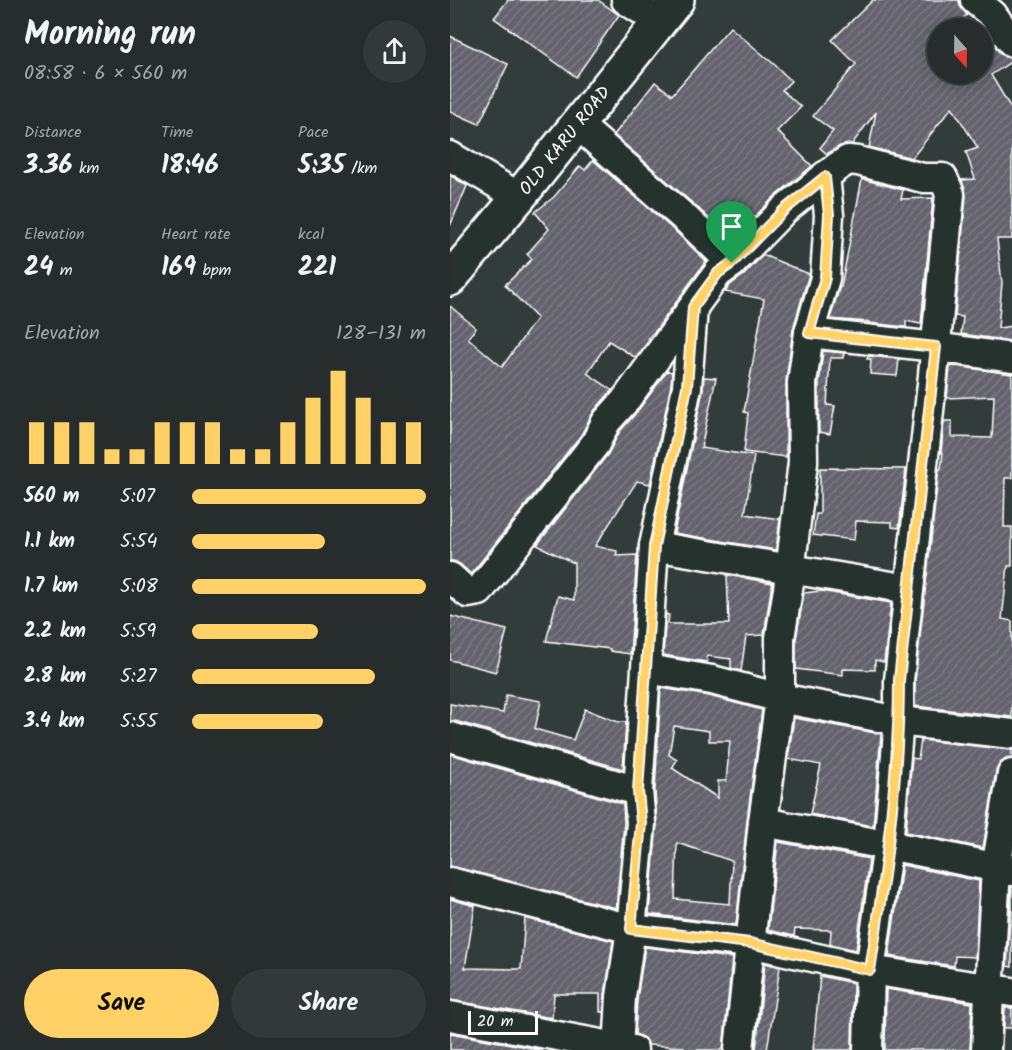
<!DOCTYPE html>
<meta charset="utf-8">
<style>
:root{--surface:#262d2c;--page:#323938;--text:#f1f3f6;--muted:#a4a8a9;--line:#424948;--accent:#ffd166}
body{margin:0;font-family:Kalam,sans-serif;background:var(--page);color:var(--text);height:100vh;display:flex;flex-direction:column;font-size:22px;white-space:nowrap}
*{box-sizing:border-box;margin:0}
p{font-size:20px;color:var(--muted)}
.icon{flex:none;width:33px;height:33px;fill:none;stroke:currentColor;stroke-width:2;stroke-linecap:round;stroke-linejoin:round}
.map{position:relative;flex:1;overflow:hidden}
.sheet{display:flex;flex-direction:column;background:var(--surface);width:450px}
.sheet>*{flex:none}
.needle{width:39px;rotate:160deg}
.tools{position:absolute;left:477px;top:18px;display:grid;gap:12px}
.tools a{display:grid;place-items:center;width:66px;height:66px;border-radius:50%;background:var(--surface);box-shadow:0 3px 15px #0003,0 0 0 2px var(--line);font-size:30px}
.scale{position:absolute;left:18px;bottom:15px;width:70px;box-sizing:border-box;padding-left:6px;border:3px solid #fff;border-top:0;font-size:16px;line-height:21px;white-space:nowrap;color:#fff;-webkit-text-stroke:4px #26332d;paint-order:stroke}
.pin{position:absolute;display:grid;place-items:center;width:51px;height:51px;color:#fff;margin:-62px -26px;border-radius:50% 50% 50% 0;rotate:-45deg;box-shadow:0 0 6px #0007}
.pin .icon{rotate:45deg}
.round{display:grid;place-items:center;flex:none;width:63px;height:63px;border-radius:32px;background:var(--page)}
.summary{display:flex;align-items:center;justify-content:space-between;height:102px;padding:0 24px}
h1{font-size:33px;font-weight:700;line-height:45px}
.stats{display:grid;grid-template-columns:repeat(3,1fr);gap:9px;height:102px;padding:6px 24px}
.stats div{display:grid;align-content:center}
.stats b{font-size:26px;font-weight:700}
.stats small{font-size:16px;font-weight:400}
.stats p{font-size:16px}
.chart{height:168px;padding:12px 24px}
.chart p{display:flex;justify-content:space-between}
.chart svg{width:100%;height:108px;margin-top:6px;stroke:var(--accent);stroke-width:6}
.primary-button{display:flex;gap:12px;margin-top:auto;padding:12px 24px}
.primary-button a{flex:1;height:69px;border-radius:36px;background:var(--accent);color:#111;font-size:24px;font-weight:700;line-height:69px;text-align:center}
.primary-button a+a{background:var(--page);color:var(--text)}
ul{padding:0 24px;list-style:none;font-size:20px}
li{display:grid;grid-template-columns:96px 72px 1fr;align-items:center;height:45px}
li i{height:15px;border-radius:8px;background:var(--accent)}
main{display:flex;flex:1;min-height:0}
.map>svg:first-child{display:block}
.building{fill:url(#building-hatch);stroke:#fff;stroke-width:1.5;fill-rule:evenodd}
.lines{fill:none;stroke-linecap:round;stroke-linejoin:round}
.minor-casing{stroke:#fff;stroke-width:33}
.major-casing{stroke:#fff;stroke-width:38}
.minor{stroke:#26332d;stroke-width:28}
.major{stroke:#26332d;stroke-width:33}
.route-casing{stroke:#fff;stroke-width:12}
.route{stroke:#ffd166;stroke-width:8}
.labels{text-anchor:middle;stroke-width:4.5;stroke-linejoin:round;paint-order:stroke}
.street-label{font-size:18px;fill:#fff;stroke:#26332d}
</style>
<main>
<section class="sheet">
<div class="summary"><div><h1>Morning run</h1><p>08:58 · 6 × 560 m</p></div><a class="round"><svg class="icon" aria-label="share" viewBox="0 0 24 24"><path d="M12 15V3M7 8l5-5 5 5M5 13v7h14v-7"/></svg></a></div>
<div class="stats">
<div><p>Distance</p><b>3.36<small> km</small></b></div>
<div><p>Time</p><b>18:46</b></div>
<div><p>Pace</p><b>5:35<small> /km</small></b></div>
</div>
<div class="stats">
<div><p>Elevation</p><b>24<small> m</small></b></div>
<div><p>Heart rate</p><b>169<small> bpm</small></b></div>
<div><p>kcal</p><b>221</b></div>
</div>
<div class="chart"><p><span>Elevation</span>128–131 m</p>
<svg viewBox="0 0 160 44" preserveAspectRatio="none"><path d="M5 44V27M15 44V27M25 44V27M35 44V38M45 44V38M55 44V27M65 44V27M75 44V27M85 44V38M95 44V38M105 44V27M115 44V17M125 44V6M135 44V17M145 44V27M155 44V27"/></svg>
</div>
<ul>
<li><b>560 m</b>5:07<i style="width:100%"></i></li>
<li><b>1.1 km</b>5:54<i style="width:57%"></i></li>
<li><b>1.7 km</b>5:08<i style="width:100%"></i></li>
<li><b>2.2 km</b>5:59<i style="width:54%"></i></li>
<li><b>2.8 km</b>5:27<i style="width:78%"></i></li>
<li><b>3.4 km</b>5:55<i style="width:56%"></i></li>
</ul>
<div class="primary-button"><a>Save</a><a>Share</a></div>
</section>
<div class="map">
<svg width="562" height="1050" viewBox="0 0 562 1050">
<defs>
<pattern id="building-hatch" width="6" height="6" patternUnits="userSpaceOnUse" patternTransform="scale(1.5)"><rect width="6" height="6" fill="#63626d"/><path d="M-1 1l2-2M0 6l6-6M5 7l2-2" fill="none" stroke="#7a7a83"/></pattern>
</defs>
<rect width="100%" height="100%" fill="#323c3a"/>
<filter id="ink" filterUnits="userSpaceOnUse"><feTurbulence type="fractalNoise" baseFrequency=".0167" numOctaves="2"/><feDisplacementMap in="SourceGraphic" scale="12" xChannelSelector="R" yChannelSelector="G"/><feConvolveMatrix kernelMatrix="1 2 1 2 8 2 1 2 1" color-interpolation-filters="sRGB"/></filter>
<g filter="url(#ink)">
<!-- building -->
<g class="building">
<path d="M58,0H148L169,15L126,77L44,18Z"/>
<path d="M423,0H509L510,6L517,15L503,28H488V74H532V29L549,52L555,57L562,58V61L541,75L562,110V239H547L552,283L548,328L562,326V341L511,334L513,317L505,316L516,196L512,180L525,179L516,152L528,148L502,107L462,158L419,147L426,112L402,144L390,146L377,154L370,148L383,131L363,116L406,64L382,40Z"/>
<path d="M280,27L325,65L341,81L332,90L351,107L327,131L362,166L324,197L282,240L248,208L164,135L205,82L222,95Z"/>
<path d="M0,36L58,64L29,124L0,111Z"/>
<path d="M143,160L226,232L256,261L206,330L198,338L200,339L186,358L159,341L137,373L162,390L144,411L131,435L21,574L10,564L4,561H0V306L26,328L18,338L52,367L87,318L55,285L82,259L77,254L99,229L85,212L104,197L130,166L135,170Z"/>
<path d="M0,175L17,186L0,226Z"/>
<path d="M412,179L453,190L451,199L483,198L471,324L456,321V327L419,323V322L380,319L390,286L391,287Z"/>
<path d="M313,255L359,274L343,329L336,381V457L294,452L298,413L294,412L314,299L275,292L280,285L294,275Z"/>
<path d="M373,351L394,353L393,358H380L377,405L385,406L380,434L369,432V384Z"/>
<path d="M418,356L449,359L447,376L420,374L421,359H417Z"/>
<path d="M505,366L562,374V478H555L554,527H562V566H558L552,619L562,621V717L465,706V681L489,469H491L493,453H491L494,421H502V437L542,438L544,396L497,398L500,367Z"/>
<path d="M217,371L222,372L221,385L200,484L187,481L145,546L167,551L166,556L187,555L180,654L160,651V649L96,641L108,596L124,600V563L87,545L158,454L170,431L187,412Z"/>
<path d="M254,377L266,378L251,448L304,456L295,514L330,519L326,550L224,533L253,390Z"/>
<path d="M370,468L456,469L449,528L442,527V522L406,521L404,540L363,535L366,514H370Z"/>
<path d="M277,575L322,583L314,635L296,636L291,671L281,668V659L257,656V662L213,655L216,614L219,615L218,624H279Z"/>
<path d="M371,591L441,603L434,662L425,660V670L393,669V675L346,669V639L354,593Z"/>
<path d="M0,616L57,630L46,672L0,660Z"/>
<path d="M211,688L259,696L312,710L297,820L286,925L199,914L207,824L205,791ZM224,726L259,731V741H280L276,781H268V798L222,768L227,760L219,755ZM227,843L282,861L280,904L225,899Z"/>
<path d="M56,695L91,701L85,729L123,740L135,709L168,722H176L173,769L5,721H0V704L53,713Z"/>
<path d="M344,718L431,734L423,826L360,814L371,765L338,759Z"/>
<path d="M471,740L562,750V758L556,759L550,763L546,771L533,848L456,832L462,758L468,759Z"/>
<path d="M0,754L173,804L174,823L166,908L0,866Z"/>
<path d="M328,842L419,859L406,950L380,944L381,930L345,929L344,936L318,930Z"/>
<path d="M452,865L529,881L525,957L505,956L504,966L439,956Z"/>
<path d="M562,887V967L557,966Z"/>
<path d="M0,899L25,906L15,968L71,969L75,918L163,941L155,995L154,1012H150V994H104L102,1018L0,1000Z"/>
<path d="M195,947L282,958L273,1050H233L234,1047L199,1045L194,1038L185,1034L187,999Z"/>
<path d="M315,963L330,967L317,1050H306Z"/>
<path d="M370,976L403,983L402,1050H363Z"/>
<path d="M436,989L522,1003L520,1050H435Z"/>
<path d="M555,1008H562V1028H554Z"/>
<path d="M0,1033L93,1050H0Z"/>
</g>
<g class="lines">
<!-- minor casing -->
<g class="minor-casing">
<g id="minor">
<path d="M176,0L210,22"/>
<path d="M525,0L543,15L562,42"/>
<path d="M127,124L237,220L282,263"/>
<path d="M0,156L69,197"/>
<path d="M359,333L486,347L562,358"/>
<path d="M204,546L459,589"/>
<path d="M0,577L18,593L29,591L145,444L156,422L174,402L268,273L282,263L334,210L387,167L398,160L408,161L473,178H493L500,194L483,375L449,680V721L438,845L420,970L418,1050"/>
<path d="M197,669L262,680L330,698L449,721L562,734"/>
<path d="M0,737L188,791"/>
<path d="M313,822L463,850L562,871"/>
<path d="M0,882L181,929L300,943L420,970L562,992"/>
<path d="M0,1016L183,1050"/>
<path d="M168,1050L171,997L181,929L191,823L188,791L204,546L237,387L243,308"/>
<path d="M289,1050L313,822L330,698V638L338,589L353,462L352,383L359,333L375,278L379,215L375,176"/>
<path d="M536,1050L546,868L562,774"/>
</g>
</g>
<!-- major casing -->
<g class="major-casing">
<g id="major">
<path id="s1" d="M0,279L69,197L227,0"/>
</g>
</g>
<!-- minor -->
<use href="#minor" class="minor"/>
<!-- major -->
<use href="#major" class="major"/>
</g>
</g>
<g class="lines" filter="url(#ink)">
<!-- route casing -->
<g class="route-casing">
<path id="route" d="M375,177L379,215L375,278L359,333L486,347L449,680C449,778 435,874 420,970L300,943L181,929L191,823L188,791L204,546L237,387L243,307L268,273L282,263L334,210Z"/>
</g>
<!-- route -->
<use href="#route" class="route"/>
</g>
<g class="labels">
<!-- street labels -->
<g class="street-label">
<text dy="6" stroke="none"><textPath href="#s1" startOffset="180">OLD KARU ROAD</textPath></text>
</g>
</g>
</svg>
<div class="tools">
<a><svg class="needle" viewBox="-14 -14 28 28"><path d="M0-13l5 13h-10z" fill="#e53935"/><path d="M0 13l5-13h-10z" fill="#a4a8a9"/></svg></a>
</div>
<div class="scale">20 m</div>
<div class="pin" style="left:282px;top:263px;background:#1e9e55"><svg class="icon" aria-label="arrive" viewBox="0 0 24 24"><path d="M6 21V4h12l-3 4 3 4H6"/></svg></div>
</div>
</main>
